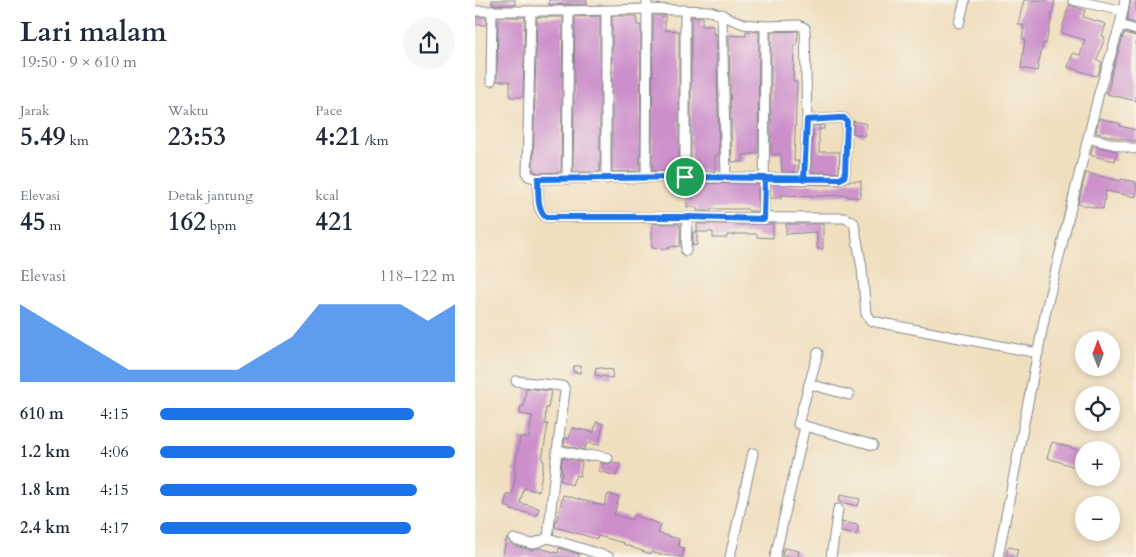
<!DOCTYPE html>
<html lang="id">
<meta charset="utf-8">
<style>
:root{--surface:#fff;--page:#f6f6f7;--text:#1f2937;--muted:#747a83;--accent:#1a73e8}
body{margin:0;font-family:Cardo,serif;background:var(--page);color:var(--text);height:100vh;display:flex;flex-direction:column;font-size:19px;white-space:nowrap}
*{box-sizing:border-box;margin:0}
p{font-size:16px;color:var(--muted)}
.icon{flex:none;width:28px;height:28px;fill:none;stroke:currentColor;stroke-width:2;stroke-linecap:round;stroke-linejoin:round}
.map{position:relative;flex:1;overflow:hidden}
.drawer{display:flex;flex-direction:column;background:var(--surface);width:475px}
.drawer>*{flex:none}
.needle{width:32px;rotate:359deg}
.fabs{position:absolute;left:600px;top:331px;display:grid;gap:10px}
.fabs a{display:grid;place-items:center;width:45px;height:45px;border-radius:50%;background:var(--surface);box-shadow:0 2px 8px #0003;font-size:25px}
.pin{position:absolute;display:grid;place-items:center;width:42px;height:42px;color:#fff;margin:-21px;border:2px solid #fff;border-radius:50%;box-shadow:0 1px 5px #0007}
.round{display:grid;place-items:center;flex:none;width:52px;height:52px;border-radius:26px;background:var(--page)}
.summary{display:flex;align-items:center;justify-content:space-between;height:85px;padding:0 20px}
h1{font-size:28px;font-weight:600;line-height:38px}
.metrics{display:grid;grid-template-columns:repeat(3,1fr);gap:8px;height:85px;padding:5px 20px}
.metrics div{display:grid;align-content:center}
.metrics b{font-size:25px;font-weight:600}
.metrics small{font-size:14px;font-weight:400}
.metrics p{font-size:14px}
.chart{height:140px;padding:10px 20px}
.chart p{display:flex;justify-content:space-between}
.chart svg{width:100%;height:90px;margin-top:5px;fill:var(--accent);opacity:.7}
ul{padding:0 20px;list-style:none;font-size:16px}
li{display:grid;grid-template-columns:80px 60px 1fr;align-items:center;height:38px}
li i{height:12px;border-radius:6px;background:var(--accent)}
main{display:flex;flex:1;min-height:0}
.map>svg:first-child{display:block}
.building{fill:#cc8fcb}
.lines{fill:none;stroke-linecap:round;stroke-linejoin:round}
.minor-casing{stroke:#86878e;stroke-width:11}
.minor{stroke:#fff;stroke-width:9}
.route-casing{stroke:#fff;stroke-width:10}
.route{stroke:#1a73e8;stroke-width:6}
</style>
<main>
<section class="drawer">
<div class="summary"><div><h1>Lari malam</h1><p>19:50 · 9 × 610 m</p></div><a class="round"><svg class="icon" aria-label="share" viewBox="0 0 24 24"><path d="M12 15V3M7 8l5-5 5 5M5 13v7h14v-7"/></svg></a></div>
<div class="metrics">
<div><p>Jarak</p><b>5.49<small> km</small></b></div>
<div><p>Waktu</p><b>23:53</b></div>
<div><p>Pace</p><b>4:21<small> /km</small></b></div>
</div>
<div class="metrics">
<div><p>Elevasi</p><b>45<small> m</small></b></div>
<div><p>Detak jantung</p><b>162<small> bpm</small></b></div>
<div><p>kcal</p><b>421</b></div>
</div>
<div class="chart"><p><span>Elevasi</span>118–122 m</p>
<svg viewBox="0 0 160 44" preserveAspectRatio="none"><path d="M0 44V6L10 14L20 22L30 30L40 38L50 38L60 38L70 38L80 38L90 30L100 22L110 6L120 6L130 6L140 6L150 14L160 6V44z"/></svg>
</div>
<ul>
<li><b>610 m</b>4:15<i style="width:86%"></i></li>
<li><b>1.2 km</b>4:06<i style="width:100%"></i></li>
<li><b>1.8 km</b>4:15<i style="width:87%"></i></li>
<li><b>2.4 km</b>4:17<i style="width:85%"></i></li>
</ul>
</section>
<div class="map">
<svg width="661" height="557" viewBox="0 0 661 557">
<rect width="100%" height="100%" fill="#f7f3e8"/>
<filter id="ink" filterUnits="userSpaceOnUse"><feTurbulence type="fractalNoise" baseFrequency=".02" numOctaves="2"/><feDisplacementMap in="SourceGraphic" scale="10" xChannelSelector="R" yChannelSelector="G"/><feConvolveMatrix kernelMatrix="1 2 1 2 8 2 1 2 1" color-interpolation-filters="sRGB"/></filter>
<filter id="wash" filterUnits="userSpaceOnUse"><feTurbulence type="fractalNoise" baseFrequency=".0096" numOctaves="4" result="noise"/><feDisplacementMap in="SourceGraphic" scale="20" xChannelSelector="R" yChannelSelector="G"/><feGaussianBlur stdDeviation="1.12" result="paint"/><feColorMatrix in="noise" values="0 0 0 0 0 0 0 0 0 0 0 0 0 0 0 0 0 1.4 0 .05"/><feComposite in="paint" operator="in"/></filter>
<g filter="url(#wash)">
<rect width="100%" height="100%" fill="#f0dfbf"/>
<g id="blocks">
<!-- building -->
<g class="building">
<rect x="17" y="0" width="23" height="5"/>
<path d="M74,0H112V4L74,5Z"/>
<path d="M549,0H580L571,44L568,43L562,71L546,68L550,39H547L549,26L543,24Z"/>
<path d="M656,0H661V23L652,21Z"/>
<path d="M594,5L610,10L608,17L631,24L627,36L630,37L622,60L627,62L623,75L621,76L593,67L598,53L605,55L610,40L586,33Z"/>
<path d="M125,16V172H98L100,17Z"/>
<path d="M137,16H162V25H166L165,171L137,172Z"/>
<path d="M178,16H190V30L204,31V171H177Z"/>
<rect x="0" y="17" width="11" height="8"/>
<path d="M23,17H50L48,97H35V81H22Z"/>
<path d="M62,17H88L86,172L64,173L59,171L58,167Z"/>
<path d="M216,17H227V26H238V34H241L244,155H240V171H216Z"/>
<path d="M271,31L284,32L283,153L268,155V162H257L254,35L271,36Z"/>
<path d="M323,31L322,46H319L318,81L322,82L319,161H324L323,172H307L306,154H296V32Z"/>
<path d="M649,33L661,36V101L632,94L636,79H635Z"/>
<path d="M624,118L646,124L645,126L661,130V142L621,133Z"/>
<path d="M378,121L392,124L389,136L378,133Z"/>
<path d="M349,125V129H344V152H365L364,173L336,172L338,126Z"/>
<path d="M618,146L642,151L640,161L617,156L616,154Z"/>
<path d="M611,173L646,181V179L661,182V197L631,191L628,209L603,204Z"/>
<path d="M373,181H386V197H373V195L340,196L306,195V198H295V184L365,185Z"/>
<path d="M212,183L283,184V211H274L272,209H236V211H222V207H212Z"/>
<path d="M177,224H205V246L194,247V249L177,248Z"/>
<path d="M222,224H260V225L298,224V238L282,237V234H260V235H252V238H238V232H222Z"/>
<path d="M311,224H348V249H342V232L311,234Z"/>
<path d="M218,232H222V245L217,246Z"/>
<path d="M99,366H106L105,373L98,372Z"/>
<path d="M121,367L138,370L137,378L120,375Z"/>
<path d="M51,388L76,391L73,408H71L70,424H73L67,460L69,461L64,491L49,488L45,503L64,508L62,515L36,510V508L29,506L32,494L37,496L41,472H39L45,437L54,438L57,416L45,414L46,406H49Z"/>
<path d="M121,422L128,424L124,445L112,443L109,450L89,445L90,438L94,439L97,428L119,432Z"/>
<path d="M577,442L609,452L604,468L572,458Z"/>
<path d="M87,458L107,462L105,476L101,475L97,485L85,480L88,472L86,471Z"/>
<path d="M138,462L145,464L141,476L123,471L125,463L134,464Z"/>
<path d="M133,494L144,497L139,515L157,520L159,515L186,525L183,533L204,539L203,546L209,548L207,557L187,555L176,552L175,554L148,544L149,543L123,536L122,539L80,527L88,495L129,506Z"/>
<path d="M365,495L385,499L383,506L364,502Z"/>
<path d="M367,522L383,525L382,535L366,532Z"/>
<path d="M32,538L37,545L55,550L64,548L83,553L84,548L104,554V557H27Z"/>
<path d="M533,547L543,549L541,557H531Z"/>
<path d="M309,548L324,551L323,557L307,556Z"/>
</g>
</g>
</g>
<g filter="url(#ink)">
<use href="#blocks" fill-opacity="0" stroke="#86878e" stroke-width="1"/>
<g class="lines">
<!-- minor casing -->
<g class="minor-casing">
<g id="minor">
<path d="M598,0L648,11"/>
<path d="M210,10V177"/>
<path d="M0,11H94L172,9L235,11L269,24L290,26L324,25L330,28L332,120L329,179"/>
<path d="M56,11L52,172L53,176L63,179"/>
<path d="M247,14L251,178"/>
<path d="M484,23L490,0"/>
<path d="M645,25L661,30"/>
<path d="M16,81L17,11"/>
<path d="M332,120L364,118H369L372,122L370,173L369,177L365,179L210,177L63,179C64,191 60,209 71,217L370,218L379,223L387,268L391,314L396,321L563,353"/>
<path d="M613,138L659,149"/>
<path d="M171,178L172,0"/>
<path d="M92,179L94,11"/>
<path d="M131,179V11"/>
<path d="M289,219L290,26"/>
<path d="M211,251L212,217"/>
<path d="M343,353L323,424L398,445"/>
<path d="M41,381L86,386L89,387L90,391L81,459L73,538"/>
<path d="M334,384L374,395"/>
<path d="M82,450L109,456L120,455L133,458"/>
<path d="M39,539L57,544L73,538L134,557"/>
<path d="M255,557L278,453"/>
<path d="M300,557L330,426"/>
<path d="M356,557L363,509"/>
<path d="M523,557L571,310L624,93L645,25L650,0"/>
</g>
</g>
<!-- minor -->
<use href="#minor" class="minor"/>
</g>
</g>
<g class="lines" filter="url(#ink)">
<!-- route casing -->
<g class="route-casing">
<path id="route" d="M210,177L63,179C64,191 61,209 71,217H212L289,219L290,179H329L332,120L364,118H369L372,122L370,173L369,177L365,179L210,177"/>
</g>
<!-- route -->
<use href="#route" class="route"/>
</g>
</svg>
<div class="fabs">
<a><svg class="needle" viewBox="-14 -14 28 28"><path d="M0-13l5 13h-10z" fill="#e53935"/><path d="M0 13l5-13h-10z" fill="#747a83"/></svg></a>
<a><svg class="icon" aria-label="locate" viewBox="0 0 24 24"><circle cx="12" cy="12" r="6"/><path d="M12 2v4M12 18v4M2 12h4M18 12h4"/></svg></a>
<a>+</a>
<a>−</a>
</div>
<div class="pin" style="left:210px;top:177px;background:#1e9e55"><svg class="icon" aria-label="arrive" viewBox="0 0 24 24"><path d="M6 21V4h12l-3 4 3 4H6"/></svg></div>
</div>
</main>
